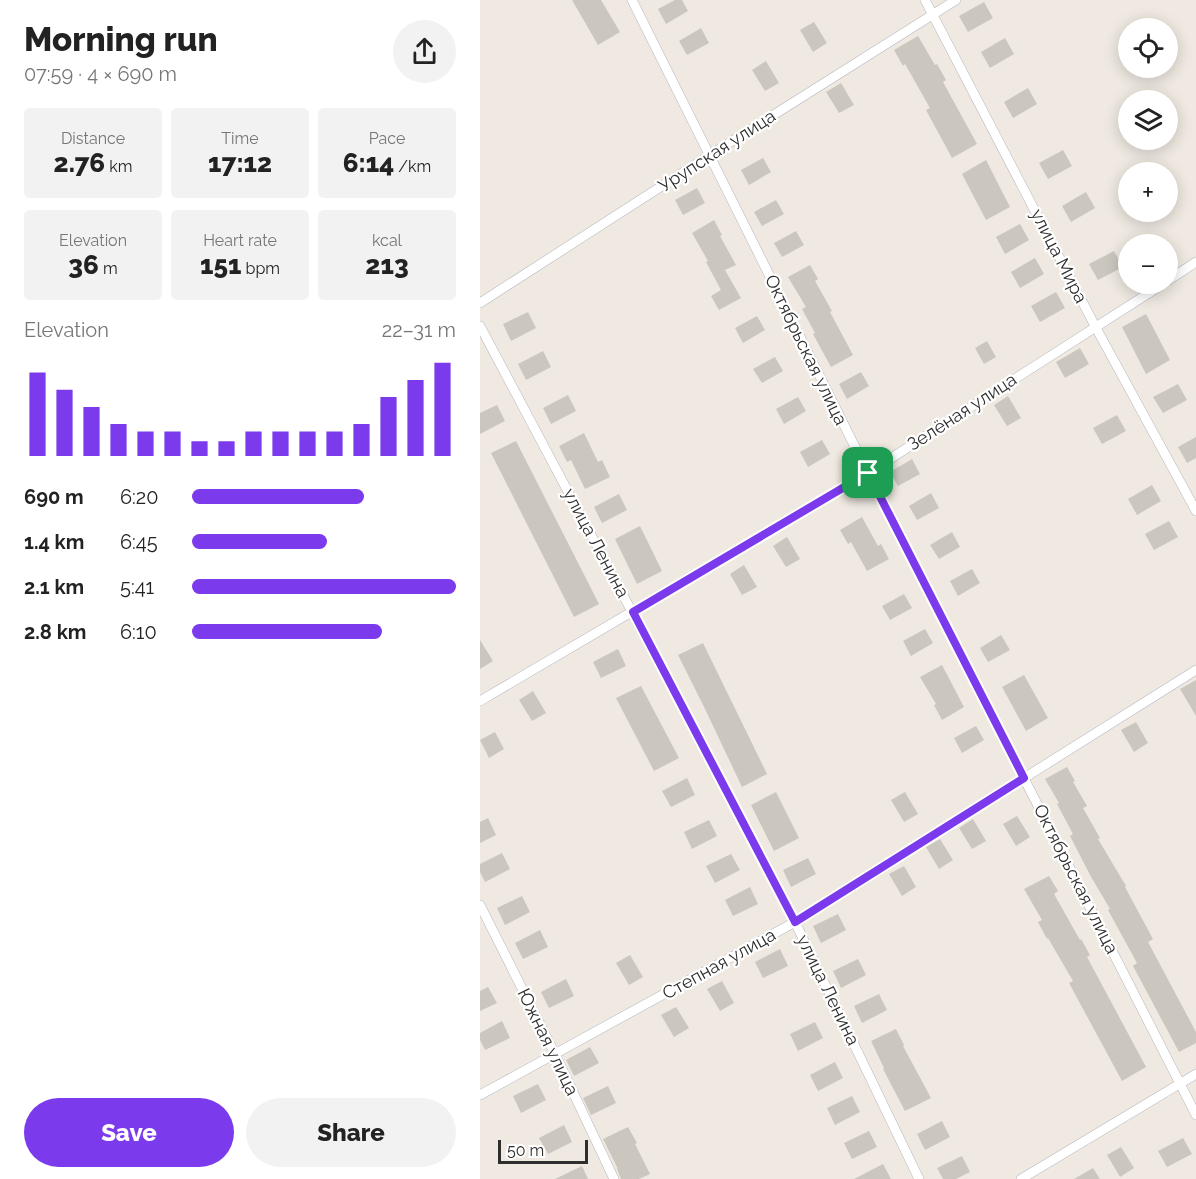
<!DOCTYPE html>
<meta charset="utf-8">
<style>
:root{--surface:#fff;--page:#f2f2f2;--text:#222;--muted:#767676;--accent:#7c3aed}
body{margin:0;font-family:Raleway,sans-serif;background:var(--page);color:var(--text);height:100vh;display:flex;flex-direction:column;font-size:22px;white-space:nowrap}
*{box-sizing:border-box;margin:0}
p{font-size:20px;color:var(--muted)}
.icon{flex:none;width:33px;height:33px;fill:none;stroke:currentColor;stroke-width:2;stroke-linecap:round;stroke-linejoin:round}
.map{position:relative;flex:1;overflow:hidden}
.sheet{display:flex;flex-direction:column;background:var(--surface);width:480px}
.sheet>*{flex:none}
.buttons{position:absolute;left:638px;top:18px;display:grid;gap:12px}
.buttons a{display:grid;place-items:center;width:60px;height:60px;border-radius:50%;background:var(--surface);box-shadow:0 3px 15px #0003;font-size:30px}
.scale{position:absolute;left:18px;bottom:15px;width:90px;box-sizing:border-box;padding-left:6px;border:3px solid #2e2e2e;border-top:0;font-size:16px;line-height:21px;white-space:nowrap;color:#2e2e2e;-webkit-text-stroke:4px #fff;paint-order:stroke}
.pin{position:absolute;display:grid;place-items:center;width:51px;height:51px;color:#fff;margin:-26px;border-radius:12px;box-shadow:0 3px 9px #0006}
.round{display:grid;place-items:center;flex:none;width:63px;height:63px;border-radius:32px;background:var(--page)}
.overview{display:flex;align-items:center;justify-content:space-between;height:102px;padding:0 24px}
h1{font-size:33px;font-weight:800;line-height:45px}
.stats{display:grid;grid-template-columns:repeat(3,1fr);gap:9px;height:102px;padding:6px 24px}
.stats div{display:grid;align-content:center;border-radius:6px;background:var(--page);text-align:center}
.stats b{font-size:26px;font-weight:800}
.stats small{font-size:16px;font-weight:400}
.stats p{font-size:16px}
.chart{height:168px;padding:12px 24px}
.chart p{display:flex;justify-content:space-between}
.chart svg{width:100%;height:108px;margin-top:6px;stroke:var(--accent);stroke-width:6}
.button{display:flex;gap:12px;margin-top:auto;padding:12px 24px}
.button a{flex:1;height:69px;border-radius:36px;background:var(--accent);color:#fff;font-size:24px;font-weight:800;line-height:69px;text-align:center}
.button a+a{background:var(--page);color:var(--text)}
ul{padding:0 24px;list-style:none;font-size:20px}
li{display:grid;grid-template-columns:96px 72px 1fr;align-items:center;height:45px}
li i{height:15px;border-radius:8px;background:var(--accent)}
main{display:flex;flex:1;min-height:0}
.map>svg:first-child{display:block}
.building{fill:#cbc7bf}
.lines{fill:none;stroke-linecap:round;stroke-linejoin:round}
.minor-casing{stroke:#b4b7c1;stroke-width:10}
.minor{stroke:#fff;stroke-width:9}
.route-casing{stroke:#fff;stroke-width:12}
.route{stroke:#7c3aed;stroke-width:8}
.labels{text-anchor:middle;stroke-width:4.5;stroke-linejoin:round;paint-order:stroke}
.street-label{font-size:18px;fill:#2e2e2e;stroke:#fff}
</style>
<main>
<section class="sheet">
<div class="overview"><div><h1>Morning run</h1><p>07:59 · 4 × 690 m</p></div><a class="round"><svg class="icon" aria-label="share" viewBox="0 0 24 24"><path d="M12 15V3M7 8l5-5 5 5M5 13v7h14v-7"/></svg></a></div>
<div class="stats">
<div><p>Distance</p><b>2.76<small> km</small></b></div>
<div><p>Time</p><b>17:12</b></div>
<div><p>Pace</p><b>6:14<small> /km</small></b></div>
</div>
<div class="stats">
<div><p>Elevation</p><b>36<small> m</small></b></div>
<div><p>Heart rate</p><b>151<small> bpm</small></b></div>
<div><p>kcal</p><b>213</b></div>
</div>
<div class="chart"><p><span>Elevation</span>22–31 m</p>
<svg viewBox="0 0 160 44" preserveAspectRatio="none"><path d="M5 44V10M15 44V17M25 44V24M35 44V31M45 44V34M55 44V34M65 44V38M75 44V38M85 44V34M95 44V34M105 44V34M115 44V34M125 44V31M135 44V20M145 44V13M155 44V6"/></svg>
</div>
<ul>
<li><b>690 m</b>6:20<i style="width:65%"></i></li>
<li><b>1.4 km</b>6:45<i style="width:51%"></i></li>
<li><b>2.1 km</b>5:41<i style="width:100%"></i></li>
<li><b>2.8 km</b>6:10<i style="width:72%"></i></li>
</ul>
<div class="button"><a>Save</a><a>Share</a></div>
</section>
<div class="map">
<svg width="716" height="1179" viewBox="0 0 716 1179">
<rect width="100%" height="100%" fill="#efe9e1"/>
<!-- building -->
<g class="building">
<path d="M92,0H121L140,32L118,45Z"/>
<path d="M195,0H202L208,11L186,24L178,9Z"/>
<path d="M504,2L513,18L488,32L479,16Z"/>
<path d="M334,22L347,43L333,52L320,30Z"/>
<path d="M221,28L229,43L207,55L199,41Z"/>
<path d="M438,36L455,65L457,64L466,80L463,82L497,144L472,158L446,110L450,108L425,64L423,66L414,50Z"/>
<path d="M525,38L534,54L510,68L501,52Z"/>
<path d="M286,61L299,83L285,91L272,70Z"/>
<path d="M361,83L374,105L359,113L346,92Z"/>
<path d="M548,88L557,104L533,118L524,102Z"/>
<path d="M583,150L592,166L568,179L559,163Z"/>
<path d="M283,158L291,172L269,185L261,170Z"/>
<path d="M506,160L530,207L506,220L482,174Z"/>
<path d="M217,188L225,203L203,215L195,200Z"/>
<path d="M606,192L615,208L591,222L582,206Z"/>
<path d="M296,200L304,214L282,226L274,212Z"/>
<path d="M234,220L242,235L240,236L256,265L245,270L261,298L239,310L231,296L241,290L226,262L228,261L212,233Z"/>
<path d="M540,224L549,240L525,254L516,237Z"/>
<path d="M316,231L324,245L302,257L294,243Z"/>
<path d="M634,251L643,267L618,280L609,264Z"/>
<path d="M555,258L564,274L540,288L531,272Z"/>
<path d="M330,265L338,279L335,281L352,311L350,312L373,355L351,367L333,334L335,333L322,309L326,307L308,277Z"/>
<path d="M576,292L585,308L560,322L551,306Z"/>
<path d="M48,312L56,328L31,341L23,324Z"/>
<path d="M666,314L690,360L666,374L642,327Z"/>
<path d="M277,316L285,330L263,343L255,328Z"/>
<path d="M507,341L516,357L504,364L495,348Z"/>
<path d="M600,348L609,364L585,378L576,362Z"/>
<path d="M63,351L71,367L46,380L38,364Z"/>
<path d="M295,357L303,371L282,383L273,369Z"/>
<path d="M381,372L389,386L367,399L359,384Z"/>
<path d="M698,384L707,400L683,413L673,397Z"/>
<path d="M88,395L96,411L71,424L63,408Z"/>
<path d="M528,396L541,418L527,426L514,405Z"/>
<path d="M318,397L326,411L304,424L296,409Z"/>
<path d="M17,405L25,421L0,434V413Z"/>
<path d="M637,415L646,431L622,444L613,428Z"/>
<path d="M104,433L118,462L122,460L130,477L105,489L91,460L87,462L79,446Z"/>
<path d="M716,437V458L707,463L698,447Z"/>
<path d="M342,440L350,454L328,467L320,452Z"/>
<path d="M36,441L119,604L94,617L11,453Z"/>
<path d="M432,459L440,474L418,486L410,472Z"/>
<path d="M672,485L681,501L657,515L648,499Z"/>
<path d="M451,493L459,508L437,520L429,506Z"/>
<path d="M139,494L147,510L122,523L114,507Z"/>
<path d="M382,517L398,546L401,544L409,559L387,571L371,542L368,544L360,530Z"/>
<path d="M689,521L698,537L674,550L665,534Z"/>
<path d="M160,526L182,571L157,584L135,539Z"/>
<path d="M472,532L480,547L459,559L450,545Z"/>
<path d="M307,537L320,559L306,567L293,546Z"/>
<path d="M264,565L277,587L262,595L250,574Z"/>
<path d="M492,569L500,583L478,596L470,581Z"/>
<path d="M424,594L432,608L410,620L402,606Z"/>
<path d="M445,629L453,643L431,656L423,641Z"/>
<path d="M521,635L530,650L508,662L500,648Z"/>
<path d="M0,640L13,661L0,669Z"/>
<path d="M223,643L287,774L262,787L226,711L198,655Z"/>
<path d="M138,649L146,666L121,678L113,662Z"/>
<path d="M462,665L484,707L462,720L454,705L456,704L440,677Z"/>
<path d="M544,675L568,718L546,731L522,687Z"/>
<path d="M716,680V716L700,689Z"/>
<path d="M161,686L199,758L174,771L136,698Z"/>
<path d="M53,691L66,713L52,721L39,700Z"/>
<path d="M656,722L668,743L654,752L641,730Z"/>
<path d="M496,726L504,740L482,753L474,738Z"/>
<path d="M15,732L24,749L9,758L0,740Z"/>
<path d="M587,767L595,781L593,782L607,806L603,808L620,838L618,839L646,886L645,887L673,939L668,942L716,1032V1043L699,1052L653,966L657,963L628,910L630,909L610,875L590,836L593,834L577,804L579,803L565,779Z"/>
<path d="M207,778L215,795L191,807L182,791Z"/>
<path d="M296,792L319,838L294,851L271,805Z"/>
<path d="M425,792L438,814L424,822L411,800Z"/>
<path d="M537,816L550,837L536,846L523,824Z"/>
<path d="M8,818L16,835L0,843V822Z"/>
<path d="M493,819L506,841L492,849L479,828Z"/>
<path d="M229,820L237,836L212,849L204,832Z"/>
<path d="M460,839L473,860L459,869L446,847Z"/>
<path d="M22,853L30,869L5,882L0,872V864Z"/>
<path d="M251,854L260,870L235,883L226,866Z"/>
<path d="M328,858L336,874L311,887L303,870Z"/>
<path d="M424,866L436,887L422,896L409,874Z"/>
<path d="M569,876L578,891L574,894L600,940L601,939L610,955L607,957L666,1067L642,1081L589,983L593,981L568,938L567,939L558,922L562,920L544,889Z"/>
<path d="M270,887L278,904L253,916L245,900Z"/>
<path d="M42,896L50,912L25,925L17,908Z"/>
<path d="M358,914L366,930L341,943L333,926Z"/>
<path d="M60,930L68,947L43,959L35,943Z"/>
<path d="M300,949L308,966L283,978L275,962Z"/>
<path d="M150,955L163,977L149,985L136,963Z"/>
<path d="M378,959L386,975L361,988L353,971Z"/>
<path d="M86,979L94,996L69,1008L61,992Z"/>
<path d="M242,981L254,1003L240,1011L227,989Z"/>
<path d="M8,987L17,1003L0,1011V991Z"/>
<path d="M399,994L407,1010L382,1023L374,1006Z"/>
<path d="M196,1007L209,1028L194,1037L181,1015Z"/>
<path d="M22,1021L30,1038L5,1050L0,1040V1033Z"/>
<path d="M335,1022L343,1038L318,1051L310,1034Z"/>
<path d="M416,1029L424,1045L423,1046L451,1098L425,1111L403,1069L404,1068L391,1041Z"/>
<path d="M110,1047L119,1063L94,1076L86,1060Z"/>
<path d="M355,1062L363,1078L338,1091L330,1075Z"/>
<path d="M58,1084L66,1100L41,1113L33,1096Z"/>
<path d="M128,1086L136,1103L111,1115L103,1098Z"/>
<path d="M372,1096L380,1112L355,1125L347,1108Z"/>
<path d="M462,1121L470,1137L445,1150L437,1134Z"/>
<path d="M84,1125L92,1142L68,1154L59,1138Z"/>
<path d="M148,1127L157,1143L155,1144L170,1174L159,1179H141L137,1169H138L123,1139Z"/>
<path d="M389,1131L397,1147L372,1159L364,1143Z"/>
<path d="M703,1138L712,1154L687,1167L678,1151Z"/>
<path d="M641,1147L654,1168L640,1177L627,1155Z"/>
<path d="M482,1156L490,1172L476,1179H463L457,1168Z"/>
<path d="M403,1164L411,1179H374Z"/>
<path d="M102,1166L108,1179H75Z"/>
<path d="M613,1168L620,1179H594Z"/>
</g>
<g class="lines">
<!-- minor casing -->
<g class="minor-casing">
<g id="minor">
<path d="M152,0L388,473L716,1115"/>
<path d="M445,0L615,326L716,511"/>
<path d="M687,281L716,262"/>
<path d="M0,303L230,155L476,0"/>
<path d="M0,326L152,612L315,922L439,1179"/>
<path d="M0,701L388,473L683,284"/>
<path d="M0,905L75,1054L134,1179"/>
<path d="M0,1095L315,922L716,670"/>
<path d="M541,1179L716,1074"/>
</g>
</g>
<!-- minor -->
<use href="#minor" class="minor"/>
</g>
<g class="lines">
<!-- route casing -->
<g class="route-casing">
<path id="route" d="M388,473L544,778L315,922L153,612Z"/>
</g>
<!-- route -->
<use href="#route" class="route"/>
</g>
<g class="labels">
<!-- street labels -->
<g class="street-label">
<text transform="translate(237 151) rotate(-33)" y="6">Урупская улица</text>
<text transform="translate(579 256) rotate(63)" y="6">улица Мира</text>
<text transform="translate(326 350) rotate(64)" y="6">Октябрьская улица</text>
<text transform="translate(482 412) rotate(-33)" y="6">Зелёная улица</text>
<text transform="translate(116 543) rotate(62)" y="6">улица Ленина</text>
<text transform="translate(596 879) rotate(63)" y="6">Октябрьская улица</text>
<text transform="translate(239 964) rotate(-29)" y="6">Степная улица</text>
<text transform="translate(348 990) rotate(64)" y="6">улица Ленина</text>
<text transform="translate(68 1042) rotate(64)" y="6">Южная улица</text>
</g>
</g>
</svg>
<div class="buttons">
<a><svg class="icon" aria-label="locate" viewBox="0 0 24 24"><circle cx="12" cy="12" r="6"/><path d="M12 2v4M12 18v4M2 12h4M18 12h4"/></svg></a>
<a><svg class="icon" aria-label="layers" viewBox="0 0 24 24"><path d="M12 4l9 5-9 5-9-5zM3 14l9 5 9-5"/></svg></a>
<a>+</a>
<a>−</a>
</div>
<div class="scale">50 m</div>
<div class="pin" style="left:388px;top:473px;background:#1e9e55"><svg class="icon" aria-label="arrive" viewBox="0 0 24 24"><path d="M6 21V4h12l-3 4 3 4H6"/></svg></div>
</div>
</main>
